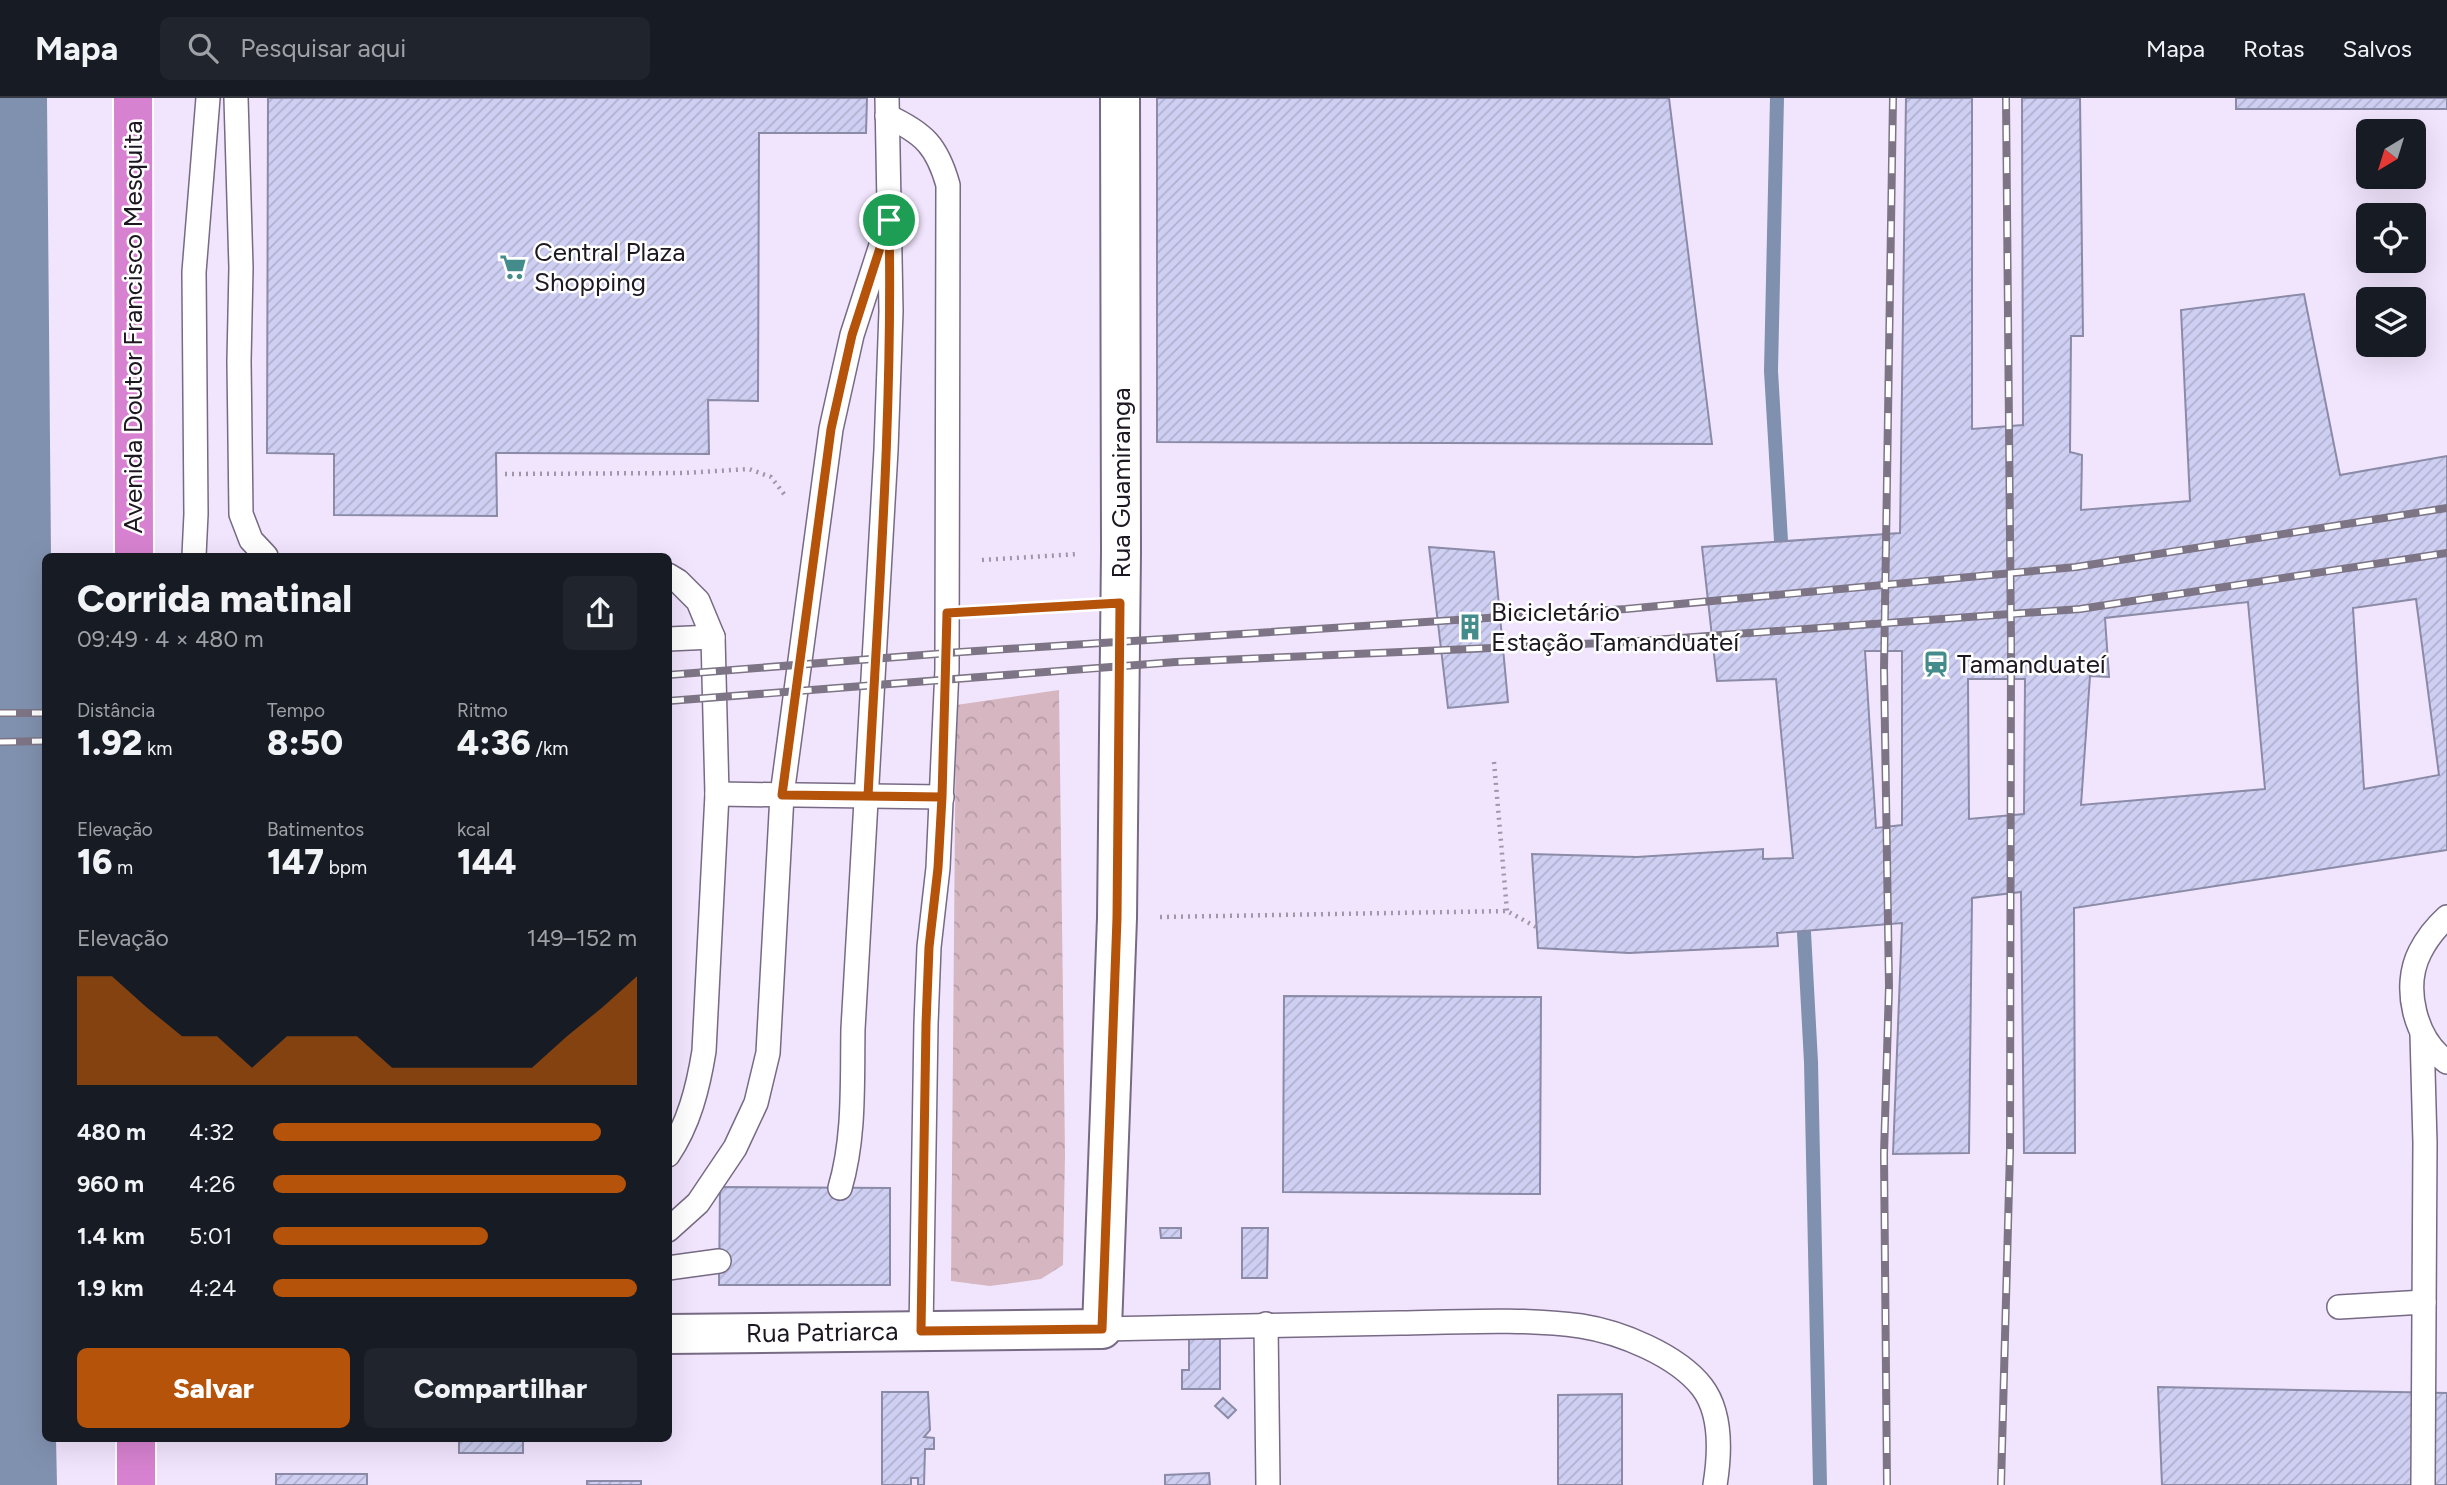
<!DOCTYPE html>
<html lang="pt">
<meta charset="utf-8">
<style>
:root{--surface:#171b24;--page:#20242c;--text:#f1f3f6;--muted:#9ea1a6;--line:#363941;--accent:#b45309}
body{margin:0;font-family:Figtree,sans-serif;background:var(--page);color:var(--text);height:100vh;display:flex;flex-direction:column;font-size:26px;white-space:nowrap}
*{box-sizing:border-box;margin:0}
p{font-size:23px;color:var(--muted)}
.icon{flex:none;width:38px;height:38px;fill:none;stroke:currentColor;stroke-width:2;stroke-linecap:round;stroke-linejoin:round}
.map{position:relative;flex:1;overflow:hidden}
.panel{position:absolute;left:42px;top:455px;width:630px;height:889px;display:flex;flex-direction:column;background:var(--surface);border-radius:10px;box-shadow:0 7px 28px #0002}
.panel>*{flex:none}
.needle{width:46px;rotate:218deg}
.controls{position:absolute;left:2356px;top:21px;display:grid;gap:14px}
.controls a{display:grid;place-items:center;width:70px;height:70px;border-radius:10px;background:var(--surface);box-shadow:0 7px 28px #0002;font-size:35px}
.pin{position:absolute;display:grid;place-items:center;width:60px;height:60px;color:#fff;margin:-30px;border:4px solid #fff;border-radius:50%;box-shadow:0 2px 7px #0007}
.round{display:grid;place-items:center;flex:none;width:74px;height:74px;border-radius:10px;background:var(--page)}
.summary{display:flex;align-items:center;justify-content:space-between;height:119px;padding:0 35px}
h1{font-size:38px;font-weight:800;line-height:52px}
.stats{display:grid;grid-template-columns:repeat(3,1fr);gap:10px;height:119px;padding:7px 35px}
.stats div{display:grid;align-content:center}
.stats b{font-size:35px;font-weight:800}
.stats small{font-size:19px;font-weight:400}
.stats p{font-size:19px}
.chart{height:196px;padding:14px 35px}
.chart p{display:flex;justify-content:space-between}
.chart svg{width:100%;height:126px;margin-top:7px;fill:var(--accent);opacity:.7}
.button{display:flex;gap:14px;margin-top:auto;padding:14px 35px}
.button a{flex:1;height:80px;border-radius:10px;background:var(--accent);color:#fff;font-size:28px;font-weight:800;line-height:80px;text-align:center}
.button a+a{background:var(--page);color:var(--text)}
ul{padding:0 35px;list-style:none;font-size:23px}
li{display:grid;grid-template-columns:112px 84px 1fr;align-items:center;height:52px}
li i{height:18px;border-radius:9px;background:var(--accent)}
header{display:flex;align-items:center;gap:42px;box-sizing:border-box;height:98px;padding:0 35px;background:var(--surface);border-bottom:2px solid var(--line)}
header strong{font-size:33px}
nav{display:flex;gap:38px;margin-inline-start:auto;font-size:24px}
.search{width:490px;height:63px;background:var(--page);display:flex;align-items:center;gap:18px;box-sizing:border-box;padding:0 24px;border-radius:10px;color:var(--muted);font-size:26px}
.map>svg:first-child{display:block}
.forest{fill:url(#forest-crowns)}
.water{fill:#8091af}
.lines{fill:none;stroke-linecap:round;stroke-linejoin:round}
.stream{stroke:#8091af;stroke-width:14}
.building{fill:url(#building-hatch);stroke:#8b8ba8;stroke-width:2;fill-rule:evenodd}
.service-casing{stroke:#776a84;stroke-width:26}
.tertiary-casing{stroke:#776a84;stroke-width:42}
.trunk-casing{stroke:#fff;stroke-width:42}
.path{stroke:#a096a9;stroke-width:4.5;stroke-dasharray:2 5;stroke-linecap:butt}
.service{stroke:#fff;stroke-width:23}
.tertiary{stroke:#fff;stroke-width:38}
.trunk{stroke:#d782d0;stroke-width:38}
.rail-casing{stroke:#7d7585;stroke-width:8}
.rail{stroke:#fff;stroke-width:5;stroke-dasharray:16;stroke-linecap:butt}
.route-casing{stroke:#fff;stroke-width:14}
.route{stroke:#b45309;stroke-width:9}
.labels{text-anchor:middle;stroke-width:5;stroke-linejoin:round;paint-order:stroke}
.poi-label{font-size:26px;fill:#1d1722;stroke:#fff;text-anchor:start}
.street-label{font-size:26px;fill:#1d1722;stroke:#fff}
</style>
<header>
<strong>Mapa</strong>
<div class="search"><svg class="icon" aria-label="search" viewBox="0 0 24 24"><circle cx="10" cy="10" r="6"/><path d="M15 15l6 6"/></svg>Pesquisar aqui</div>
<nav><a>Mapa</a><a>Rotas</a><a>Salvos</a></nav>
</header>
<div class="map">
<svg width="2447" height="1387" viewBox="0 0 2447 1387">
<defs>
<pattern id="forest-crowns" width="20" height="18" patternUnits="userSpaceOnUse" patternTransform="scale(1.75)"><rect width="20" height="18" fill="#d5b6c1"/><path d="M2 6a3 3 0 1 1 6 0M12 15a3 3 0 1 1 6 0" fill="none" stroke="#b69ca6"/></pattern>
<pattern id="building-hatch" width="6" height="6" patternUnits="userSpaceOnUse" patternTransform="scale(1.75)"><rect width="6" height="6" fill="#cecff2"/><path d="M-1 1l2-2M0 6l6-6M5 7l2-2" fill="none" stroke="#b0b1cf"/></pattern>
</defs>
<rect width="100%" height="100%" fill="#f1e5fd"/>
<!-- forest -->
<path class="forest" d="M1059,592L1065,1056L1063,1167L1041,1181L990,1188L951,1183L956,607Z"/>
<!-- water -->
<path class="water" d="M0,0H47L51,458H46V1340L56,1341L57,1387H0Z"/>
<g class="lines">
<!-- stream -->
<g class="stream">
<path d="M1777,0L1771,273L1782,460"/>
<path d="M1803,816L1811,964L1820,1387"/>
</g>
</g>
<!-- building -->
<g class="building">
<path d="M268,0H867L866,35H759L758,303L708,302L709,356L496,355L497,418L334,417V356L267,355Z"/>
<path d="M1157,0H1669L1712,346L1157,344Z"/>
<path d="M1906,0H1972V331L2023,327L2022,0H2080L2083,238H2071L2070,354L2082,357L2081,412L2190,403L2181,212L2304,196L2340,377L2447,358V752L2074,810L2075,1055H2024L2021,794L1972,800L1969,1055L1893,1056L1902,825L1777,835L1778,848L1629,855L1538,850L1532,756L1637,759L1763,751V761L1793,760L1776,581L1717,583L1702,449L1900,435ZM2416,501L2439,677L2364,691L2353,510ZM2248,504L2265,691L2081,707L2090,578L2109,579L2105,520ZM1865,553H1902V727L1876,730ZM1968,581H2025L2024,716L1969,721Z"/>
<rect x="2236" y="0" width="211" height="11"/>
<path d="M1429,449L1494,454L1508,604L1448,610Z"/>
<path d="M1284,898L1541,899L1540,1096L1283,1094Z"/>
<path d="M720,1089L890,1090V1187H719Z"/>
<path d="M1160,1130H1181V1140H1161Z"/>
<path d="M1242,1130H1268L1267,1180H1242Z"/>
<path d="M1189,1241H1220V1291H1182V1272H1189Z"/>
<path d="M2158,1289L2447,1295V1387H2162Z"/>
<path d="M882,1294H928L930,1332L924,1339L934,1340V1351H925L924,1387H918V1380H911V1387H882Z"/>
<path d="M1622,1296V1387H1558V1297Z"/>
<path d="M1223,1300L1236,1312L1228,1320L1215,1308Z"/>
<rect x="459" y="1340" width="64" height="15"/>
<path d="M1209,1375L1210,1387H1165V1377Z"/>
<rect x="276" y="1376" width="91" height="11"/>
<rect x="587" y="1383" width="54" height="4"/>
</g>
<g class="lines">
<!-- service casing -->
<g class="service-casing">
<g id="service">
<path d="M236,0L241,170L239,263L241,416L251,442L266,458"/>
<path d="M887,18C924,35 937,48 948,87L947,571L938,770L929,849L926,926L921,1233"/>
<path d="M194,458L196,416L194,174L208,0"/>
<path d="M668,477L678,483L698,503L713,539L717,696L704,953C698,990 689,1026 668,1057"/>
<path d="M668,541L713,539"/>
<path d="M717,696L942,699"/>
<path d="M2447,819C2436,829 2427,840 2420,854C2402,889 2415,942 2447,964"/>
<path d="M2422,936L2425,1045L2423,1387"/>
<path d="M840,1090C855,1039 852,984 853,931L886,352L891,213L887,0"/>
<path d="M668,1132L698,1105L735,1050L756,1005L768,955L782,697L831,331L852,237L883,141"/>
<path d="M668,1170L719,1163"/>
<path d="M2339,1209L2424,1204"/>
<path d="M1266,1226L1268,1387"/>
<path d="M1102,1231C1201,1229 1300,1227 1400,1225C1460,1224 1521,1220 1581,1228C1620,1234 1677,1257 1702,1289C1722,1315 1720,1356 1715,1387"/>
</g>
</g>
<!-- tertiary casing -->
<g class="tertiary-casing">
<path id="tertiary" d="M668,1236L1102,1231L1117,820L1121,454L1120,0"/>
</g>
<!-- trunk casing -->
<g class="trunk-casing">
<g id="trunk">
<path d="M133,0L134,458"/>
<path d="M136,1340V1387"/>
</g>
</g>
<!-- path -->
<g class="path">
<path d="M505,376L684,375L749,371L771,379L787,400"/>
<path d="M982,462L1078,456"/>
<path d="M982,513L1078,507"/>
<path d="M1494,664L1507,813"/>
<path d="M1160,819L1507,813L1538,830"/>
</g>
<!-- service -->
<use href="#service" class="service"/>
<!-- tertiary -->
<use href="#tertiary" class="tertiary"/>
<!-- trunk -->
<use href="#trunk" class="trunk"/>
<!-- rail casing -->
<g class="rail-casing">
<g id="rail">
<path d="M668,577L961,554L1626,511L2076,469L2447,410"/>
<path d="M668,603L1176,564L1625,544L2080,511L2447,455"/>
<path d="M0,615H46"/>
<path d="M0,644L46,643"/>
<path d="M1887,1387L1884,1056L1889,888L1884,572L1893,0"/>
<path d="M2001,1387L2010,1053L2011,547L2006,0"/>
</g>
</g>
<!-- rail -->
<use href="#rail" class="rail"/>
</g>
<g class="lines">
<!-- route casing -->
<g class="route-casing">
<path id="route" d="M889,122C893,314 878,506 868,698L942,699L938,770L929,849L926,926L921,1233L1102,1231L1117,820L1120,505L947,515L942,699L782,697L831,331L852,237L889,122"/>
</g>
<!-- route -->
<use href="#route" class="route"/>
</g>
<!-- icons -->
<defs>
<g id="supermarket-bare" transform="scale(2.1)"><path d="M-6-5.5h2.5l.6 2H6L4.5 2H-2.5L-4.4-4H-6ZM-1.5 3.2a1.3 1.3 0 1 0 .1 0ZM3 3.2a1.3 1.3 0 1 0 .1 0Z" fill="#448c8b" stroke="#fff" stroke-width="2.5" paint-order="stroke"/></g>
<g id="building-bare" transform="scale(2.1)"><path d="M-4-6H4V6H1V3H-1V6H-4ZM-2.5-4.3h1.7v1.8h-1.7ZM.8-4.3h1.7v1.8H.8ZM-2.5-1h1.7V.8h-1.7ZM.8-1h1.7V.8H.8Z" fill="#448c8b" stroke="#fff" stroke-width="2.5" paint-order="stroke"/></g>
<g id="station-bare" transform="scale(2.1)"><path d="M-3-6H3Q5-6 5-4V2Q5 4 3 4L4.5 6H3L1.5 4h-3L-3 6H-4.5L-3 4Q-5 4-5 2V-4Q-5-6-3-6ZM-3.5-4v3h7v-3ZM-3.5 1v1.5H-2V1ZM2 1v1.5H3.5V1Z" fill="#448c8b" stroke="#fff" stroke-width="2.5" paint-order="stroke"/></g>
</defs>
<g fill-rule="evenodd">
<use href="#supermarket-bare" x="513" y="169"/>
<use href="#building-bare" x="1470" y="529"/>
<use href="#station-bare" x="1936" y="566"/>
</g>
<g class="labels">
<!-- poi labels -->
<g class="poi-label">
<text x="534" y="163">Central Plaza<tspan x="534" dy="30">Shopping</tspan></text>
<text x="1491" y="523">Bicicletário<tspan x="1491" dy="30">Estação Tamanduateí</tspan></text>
<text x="1957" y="575">Tamanduateí</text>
</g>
<!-- street labels -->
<g class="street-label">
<text transform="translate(133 229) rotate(-90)" y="9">Avenida Doutor Francisco Mesquita</text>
<text transform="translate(1121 385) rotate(-90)" y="9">Rua Guamiranga</text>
<text transform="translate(822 1234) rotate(-1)" y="9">Rua Patriarca</text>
</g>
</g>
</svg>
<div class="controls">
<a><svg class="needle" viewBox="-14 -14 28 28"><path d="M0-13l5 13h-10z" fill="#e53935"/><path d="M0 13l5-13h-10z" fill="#9ea1a6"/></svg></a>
<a><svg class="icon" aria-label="locate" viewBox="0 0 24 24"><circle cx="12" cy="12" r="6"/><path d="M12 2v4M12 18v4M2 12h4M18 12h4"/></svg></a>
<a><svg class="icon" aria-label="layers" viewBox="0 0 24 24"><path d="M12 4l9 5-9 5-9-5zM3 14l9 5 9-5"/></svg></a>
</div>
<div class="pin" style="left:889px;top:122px;background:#1e9e55"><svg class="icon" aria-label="arrive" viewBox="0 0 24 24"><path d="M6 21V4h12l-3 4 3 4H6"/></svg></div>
<section class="panel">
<div class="summary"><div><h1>Corrida matinal</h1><p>09:49 · 4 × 480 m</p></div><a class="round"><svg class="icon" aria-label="share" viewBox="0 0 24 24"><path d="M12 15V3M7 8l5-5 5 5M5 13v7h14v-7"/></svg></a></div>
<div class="stats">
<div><p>Distância</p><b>1.92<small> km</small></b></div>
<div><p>Tempo</p><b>8:50</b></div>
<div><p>Ritmo</p><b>4:36<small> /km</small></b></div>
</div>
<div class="stats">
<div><p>Elevação</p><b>16<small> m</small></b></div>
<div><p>Batimentos</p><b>147<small> bpm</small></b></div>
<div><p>kcal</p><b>144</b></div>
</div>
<div class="chart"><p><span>Elevação</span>149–152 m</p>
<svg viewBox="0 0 160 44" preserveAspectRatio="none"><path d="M0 44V6L10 6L20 17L30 27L40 27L50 38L60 27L70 27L80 27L90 38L100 38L110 38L120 38L130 38L140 27L150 17L160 6V44z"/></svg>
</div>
<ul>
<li><b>480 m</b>4:32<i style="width:90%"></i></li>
<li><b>960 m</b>4:26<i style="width:97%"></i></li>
<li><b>1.4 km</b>5:01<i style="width:59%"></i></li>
<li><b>1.9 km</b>4:24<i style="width:100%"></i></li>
</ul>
<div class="button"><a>Salvar</a><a>Compartilhar</a></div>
</section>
</div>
